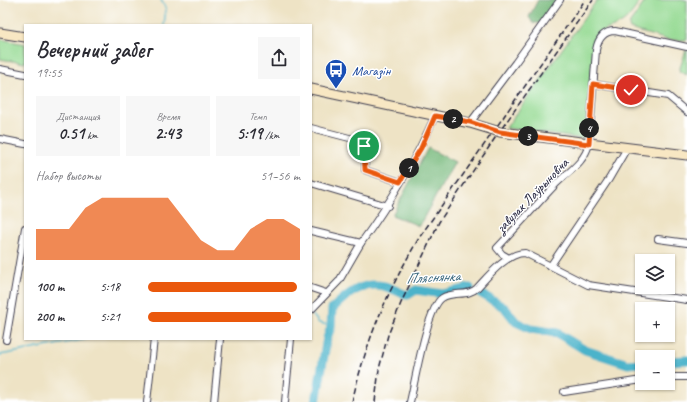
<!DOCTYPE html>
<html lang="ru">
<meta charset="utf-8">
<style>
:root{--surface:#fff;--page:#f7f7f7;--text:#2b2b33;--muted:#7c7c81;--accent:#ea580c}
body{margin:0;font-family:Caveat,sans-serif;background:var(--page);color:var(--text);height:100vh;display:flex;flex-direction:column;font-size:15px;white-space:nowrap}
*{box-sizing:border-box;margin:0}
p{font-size:13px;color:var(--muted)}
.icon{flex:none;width:22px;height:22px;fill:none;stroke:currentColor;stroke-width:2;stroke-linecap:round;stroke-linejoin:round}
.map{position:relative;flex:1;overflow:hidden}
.drawer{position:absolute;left:24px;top:24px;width:288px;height:316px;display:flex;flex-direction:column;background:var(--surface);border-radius:0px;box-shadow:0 1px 3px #0004}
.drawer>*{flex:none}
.controls{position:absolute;left:635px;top:254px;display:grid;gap:8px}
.controls a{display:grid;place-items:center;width:40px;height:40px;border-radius:0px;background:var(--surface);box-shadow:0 1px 3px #0004;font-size:20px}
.pin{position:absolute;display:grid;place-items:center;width:34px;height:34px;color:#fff;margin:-17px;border:2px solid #fff;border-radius:50%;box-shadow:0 1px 4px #0007}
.km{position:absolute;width:20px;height:20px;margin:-10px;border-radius:50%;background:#222;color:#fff;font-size:11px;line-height:20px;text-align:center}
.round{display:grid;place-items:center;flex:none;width:42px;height:42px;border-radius:0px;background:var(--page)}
.head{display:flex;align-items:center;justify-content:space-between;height:68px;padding:0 12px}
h1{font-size:22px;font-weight:600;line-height:30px}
.metrics{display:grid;grid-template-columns:repeat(3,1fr);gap:6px;height:68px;padding:4px 12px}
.metrics div{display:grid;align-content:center;border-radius:0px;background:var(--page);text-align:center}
.metrics b{font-size:17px;font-weight:600}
.metrics small{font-size:11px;font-weight:400}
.metrics p{font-size:11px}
.chart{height:112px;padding:8px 12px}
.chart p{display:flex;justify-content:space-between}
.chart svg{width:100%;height:72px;margin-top:4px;fill:var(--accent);opacity:.7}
ul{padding:0 12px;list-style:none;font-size:13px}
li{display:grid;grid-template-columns:64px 48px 1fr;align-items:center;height:30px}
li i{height:10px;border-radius:5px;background:var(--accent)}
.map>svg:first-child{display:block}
.green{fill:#95da93;stroke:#5c7e67}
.forest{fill:#78ba7d;stroke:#4d6e5c}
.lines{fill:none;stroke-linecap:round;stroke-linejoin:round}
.stream{stroke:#4bb3ca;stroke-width:1.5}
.river{stroke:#4bb3ca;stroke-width:9}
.minor-casing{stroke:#413f50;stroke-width:8}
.secondary-casing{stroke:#413f50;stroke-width:11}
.minor{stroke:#fff;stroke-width:6}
.secondary{stroke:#f8e7c3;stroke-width:9}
.rail{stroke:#22223b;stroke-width:1.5;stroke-dasharray:6 3;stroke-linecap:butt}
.route-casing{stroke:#fff;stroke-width:8}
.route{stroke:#ea580c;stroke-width:5}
.labels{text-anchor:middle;stroke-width:3;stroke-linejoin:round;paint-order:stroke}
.transit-label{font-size:14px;fill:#164399;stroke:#fff;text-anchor:start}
.street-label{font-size:14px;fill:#22223b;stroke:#fff}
.water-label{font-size:15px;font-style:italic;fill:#34637b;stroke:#fff}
</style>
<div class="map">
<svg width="687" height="402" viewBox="0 0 687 402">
<rect width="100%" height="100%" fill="#fff"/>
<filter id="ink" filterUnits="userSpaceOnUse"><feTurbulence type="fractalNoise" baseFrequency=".025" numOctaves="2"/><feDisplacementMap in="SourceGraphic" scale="8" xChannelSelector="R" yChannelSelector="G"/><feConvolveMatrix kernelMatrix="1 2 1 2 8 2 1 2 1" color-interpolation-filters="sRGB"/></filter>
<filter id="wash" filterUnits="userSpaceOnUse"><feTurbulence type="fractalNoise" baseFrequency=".012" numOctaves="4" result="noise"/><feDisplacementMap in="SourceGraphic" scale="16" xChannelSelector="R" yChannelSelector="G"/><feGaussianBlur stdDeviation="0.9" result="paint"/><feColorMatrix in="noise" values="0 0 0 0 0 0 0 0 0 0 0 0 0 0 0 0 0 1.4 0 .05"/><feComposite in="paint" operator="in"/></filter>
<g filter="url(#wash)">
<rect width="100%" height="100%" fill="#eee3c5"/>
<!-- green -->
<g class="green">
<path d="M597,0H641C636,7 630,17 623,22C610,31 601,26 594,44L585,137L584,139L506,128Z"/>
<path d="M646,0H687V40H668L630,29L629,26L630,23Z"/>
<path d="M0,39L25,44V63L0,59Z"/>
<path d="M686,50H687V75L679,71Z"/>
</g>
<!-- forest -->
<g class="forest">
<path d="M538,0H557L540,23H533L529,17Z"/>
<path d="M428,148L455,162L419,226L392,215Z"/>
</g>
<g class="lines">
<!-- stream -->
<g class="stream">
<path d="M161,0L166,9L164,25"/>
<path d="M311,313L319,323L328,325L331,327"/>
<path d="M0,355L87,339"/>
</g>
<!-- river -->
<g class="river">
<path d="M480,293L505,308L516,322L531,329L557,333L585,350L628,364L642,363"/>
<path d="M668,361L687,360"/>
<path d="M316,402L327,338L331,327L332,309C346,295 362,281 384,286C392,288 399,293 408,295L416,290L443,294L470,288"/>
</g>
</g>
</g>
<g filter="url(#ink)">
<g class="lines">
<!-- minor casing -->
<g class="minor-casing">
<g id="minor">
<path d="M0,69L25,74"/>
<path d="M593,84L668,96L687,112"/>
<path d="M470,123L515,63L560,0"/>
<path d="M311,128L361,141L365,146V170L400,182"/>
<path d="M0,139L25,144"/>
<path d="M311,183L388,206"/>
<path d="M311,231L361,243L339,281L311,310"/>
<path d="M658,239L687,243"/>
<path d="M361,243C390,203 415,161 435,116"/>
<path d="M509,258L502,254L497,248C517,227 536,205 556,184C569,171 584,163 589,144L596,50C598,39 603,31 615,31L687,47"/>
<path d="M551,265L609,179L627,148"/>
<path d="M311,288L326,293"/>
<path d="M6,340L25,228"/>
<path d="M668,377H687"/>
<path d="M564,392L642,380"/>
<path d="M147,402L154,339"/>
<path d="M214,402L220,339"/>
<path d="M285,402L291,339"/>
<path d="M410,402C415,382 427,308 442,298C453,291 468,297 477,288C489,275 507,253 525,253L588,285L687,300"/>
</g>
</g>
<!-- secondary casing -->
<g class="secondary-casing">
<g id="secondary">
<path d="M0,33L25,37"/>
<path d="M311,89L470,123L500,132L687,155"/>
</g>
</g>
<!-- minor -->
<use href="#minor" class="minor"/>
<!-- secondary -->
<use href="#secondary" class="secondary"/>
<!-- rail -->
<g class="rail">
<path d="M352,402C367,338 386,294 419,238L585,0"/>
<path d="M375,402L379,369L388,335L401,303L439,222L497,135L593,0"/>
</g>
</g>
</g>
<g class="lines" filter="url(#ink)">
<!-- route casing -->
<g class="route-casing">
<path id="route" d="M364,146L365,170L400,182L421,148L435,116L470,122L500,132L589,144L593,84L631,90"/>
</g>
<!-- route -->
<use href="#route" class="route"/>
</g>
<!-- icons -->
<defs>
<g id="bus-pin" transform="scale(1.15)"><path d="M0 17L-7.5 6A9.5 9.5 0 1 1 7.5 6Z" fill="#1a4fb4" stroke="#fff"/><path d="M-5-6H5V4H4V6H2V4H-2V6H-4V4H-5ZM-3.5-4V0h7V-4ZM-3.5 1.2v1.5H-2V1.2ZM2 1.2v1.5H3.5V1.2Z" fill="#fff"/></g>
</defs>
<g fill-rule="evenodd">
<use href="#bus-pin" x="336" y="70"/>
</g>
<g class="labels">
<!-- transit labels -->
<g class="transit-label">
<text x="352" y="75">Магазін</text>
</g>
<!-- street labels -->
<g class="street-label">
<text transform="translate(532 195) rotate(-46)" y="5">завулак Лаўрыновіча</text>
</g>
<!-- water labels -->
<g class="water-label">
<text transform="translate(433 277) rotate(-3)" y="5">Пляснянка</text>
</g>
</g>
</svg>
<div class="controls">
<a><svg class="icon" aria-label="layers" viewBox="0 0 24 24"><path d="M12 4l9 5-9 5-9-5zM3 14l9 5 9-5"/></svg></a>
<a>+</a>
<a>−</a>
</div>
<div class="pin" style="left:364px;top:146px;background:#1e9e55"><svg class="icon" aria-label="arrive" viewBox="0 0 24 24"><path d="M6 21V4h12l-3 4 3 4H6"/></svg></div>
<div class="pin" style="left:631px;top:90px;background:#d93025"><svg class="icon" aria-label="check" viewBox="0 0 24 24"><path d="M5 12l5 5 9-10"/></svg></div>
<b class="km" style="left:409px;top:168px">1</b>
<b class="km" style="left:453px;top:119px">2</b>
<b class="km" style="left:528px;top:136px">3</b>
<b class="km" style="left:589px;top:128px">4</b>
<section class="drawer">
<div class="head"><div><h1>Вечерний забег</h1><p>19:55</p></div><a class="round"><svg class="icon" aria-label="share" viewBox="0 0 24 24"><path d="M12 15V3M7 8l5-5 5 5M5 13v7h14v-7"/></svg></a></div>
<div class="metrics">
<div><p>Дистанция</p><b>0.51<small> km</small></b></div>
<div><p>Время</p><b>2:43</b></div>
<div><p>Темп</p><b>5:19<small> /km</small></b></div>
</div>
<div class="chart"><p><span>Набор высоты</span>51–56 m</p>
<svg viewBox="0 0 160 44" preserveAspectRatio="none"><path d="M0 44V25L10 25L20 25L30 12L40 6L50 6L60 6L70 6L80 6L90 19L100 32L110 38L120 38L130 25L140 19L150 19L160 25V44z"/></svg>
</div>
<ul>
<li><b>100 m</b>5:18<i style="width:98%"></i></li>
<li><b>200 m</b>5:21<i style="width:94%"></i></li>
</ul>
</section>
</div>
